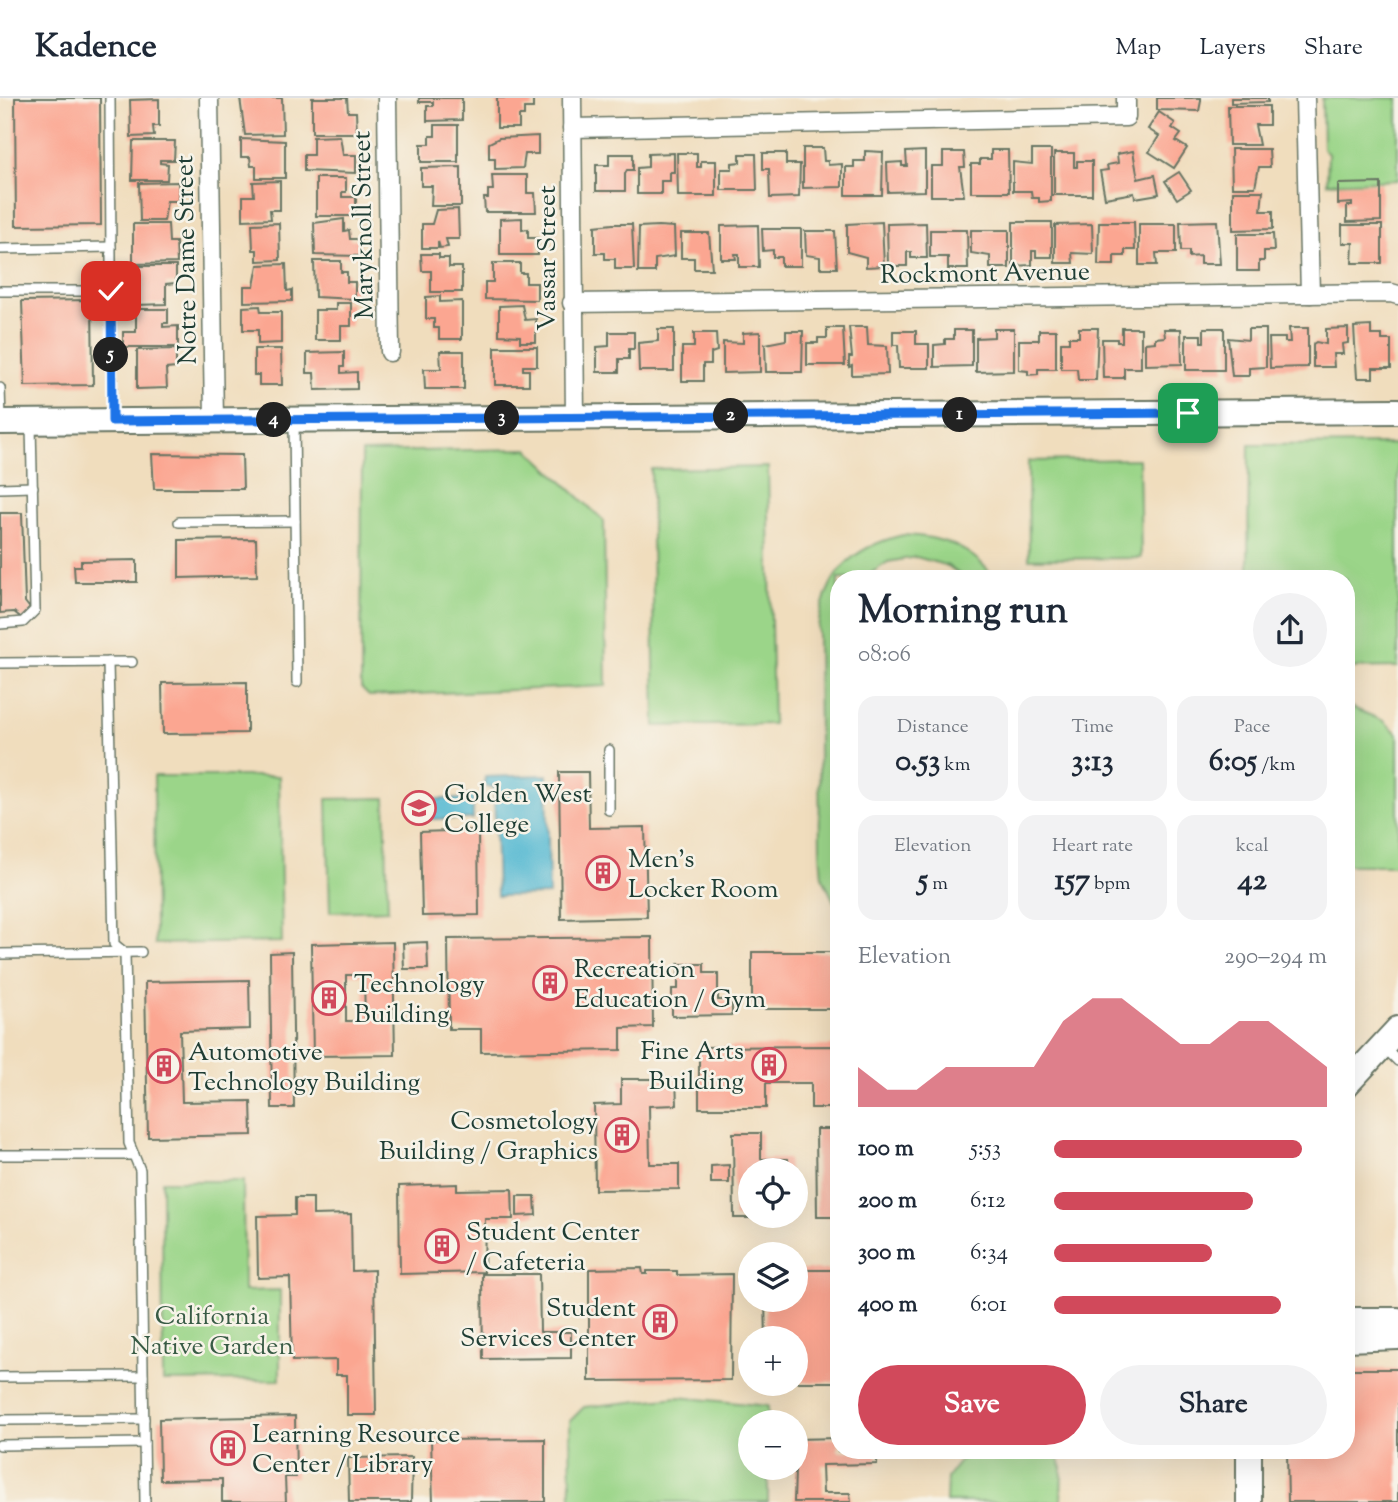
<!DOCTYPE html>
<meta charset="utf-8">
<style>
:root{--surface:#fff;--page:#f2f2f3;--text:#1f2937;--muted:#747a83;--line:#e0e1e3;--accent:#d1495b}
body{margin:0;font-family:"Sorts Mill Goudy",serif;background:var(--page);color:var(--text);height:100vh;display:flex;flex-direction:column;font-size:26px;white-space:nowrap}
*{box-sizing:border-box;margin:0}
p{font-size:23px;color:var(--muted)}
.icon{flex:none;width:38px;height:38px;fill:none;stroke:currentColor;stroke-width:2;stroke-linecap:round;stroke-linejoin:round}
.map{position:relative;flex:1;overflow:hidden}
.drawer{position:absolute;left:830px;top:472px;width:525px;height:889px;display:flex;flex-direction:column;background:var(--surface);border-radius:28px;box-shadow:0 7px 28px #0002}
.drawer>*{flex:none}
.tools{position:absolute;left:738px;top:1060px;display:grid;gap:14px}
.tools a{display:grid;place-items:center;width:70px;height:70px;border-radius:50%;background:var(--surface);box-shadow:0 7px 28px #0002;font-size:35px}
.pin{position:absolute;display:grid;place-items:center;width:60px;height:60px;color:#fff;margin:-30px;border-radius:14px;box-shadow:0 4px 10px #0006}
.km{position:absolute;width:35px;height:35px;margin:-18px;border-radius:50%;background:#222;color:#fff;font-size:19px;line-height:35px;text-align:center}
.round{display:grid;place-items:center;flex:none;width:74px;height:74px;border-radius:37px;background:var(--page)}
.head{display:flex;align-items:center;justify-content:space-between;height:119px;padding:0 28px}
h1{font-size:38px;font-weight:700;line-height:52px}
.metrics{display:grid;grid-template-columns:repeat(3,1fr);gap:10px;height:119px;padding:7px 28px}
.metrics div{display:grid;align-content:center;border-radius:18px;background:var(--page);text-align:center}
.metrics b{font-size:30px;font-weight:700}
.metrics small{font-size:19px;font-weight:400}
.metrics p{font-size:19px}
.chart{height:196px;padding:14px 28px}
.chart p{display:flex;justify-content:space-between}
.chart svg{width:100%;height:126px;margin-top:7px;fill:var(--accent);opacity:.7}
.primary-button{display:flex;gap:14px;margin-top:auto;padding:14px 28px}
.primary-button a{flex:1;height:80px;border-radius:42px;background:var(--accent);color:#fff;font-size:28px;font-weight:700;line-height:80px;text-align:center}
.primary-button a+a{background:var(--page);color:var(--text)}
ul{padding:0 28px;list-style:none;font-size:23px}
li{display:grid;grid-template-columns:112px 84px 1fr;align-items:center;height:52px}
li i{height:18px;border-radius:9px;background:var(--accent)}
header{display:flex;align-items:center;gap:42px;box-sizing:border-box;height:98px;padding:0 35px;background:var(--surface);border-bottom:2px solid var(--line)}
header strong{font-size:33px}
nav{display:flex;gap:38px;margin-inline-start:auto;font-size:24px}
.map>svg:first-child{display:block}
.green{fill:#9bd589;stroke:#5d895e;stroke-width:2}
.water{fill:#53b8d2;stroke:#397a83;stroke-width:2}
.building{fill:#fba691;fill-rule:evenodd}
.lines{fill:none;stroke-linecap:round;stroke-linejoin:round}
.lane-casing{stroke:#687564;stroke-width:12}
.street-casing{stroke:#687564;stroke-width:21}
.secondary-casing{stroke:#687564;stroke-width:28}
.lane{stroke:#fff;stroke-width:9}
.street{stroke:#fff;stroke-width:18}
.secondary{stroke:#fff;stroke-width:24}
.route-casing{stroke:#fff;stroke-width:14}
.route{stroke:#1a73e8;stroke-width:9}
.labels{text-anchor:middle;stroke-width:5;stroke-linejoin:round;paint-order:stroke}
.street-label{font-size:26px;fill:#1f3d34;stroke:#f7f3e8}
.poi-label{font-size:26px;fill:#1f3d34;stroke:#f7f3e8;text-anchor:start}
.park-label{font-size:26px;fill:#385b45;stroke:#f7f3e8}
</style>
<header>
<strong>Kadence</strong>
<nav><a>Map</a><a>Layers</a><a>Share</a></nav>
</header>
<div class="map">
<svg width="1398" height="1404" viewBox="0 0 1398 1404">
<rect width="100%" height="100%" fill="#f7f3e8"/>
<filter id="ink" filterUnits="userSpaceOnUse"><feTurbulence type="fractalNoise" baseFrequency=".0143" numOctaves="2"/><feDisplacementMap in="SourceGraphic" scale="14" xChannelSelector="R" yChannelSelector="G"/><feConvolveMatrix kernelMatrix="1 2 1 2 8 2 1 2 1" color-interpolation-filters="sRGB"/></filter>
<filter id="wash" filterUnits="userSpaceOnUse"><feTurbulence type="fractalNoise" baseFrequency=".00686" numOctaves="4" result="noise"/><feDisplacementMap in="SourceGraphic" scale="28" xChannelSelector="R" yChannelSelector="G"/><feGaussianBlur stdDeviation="1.57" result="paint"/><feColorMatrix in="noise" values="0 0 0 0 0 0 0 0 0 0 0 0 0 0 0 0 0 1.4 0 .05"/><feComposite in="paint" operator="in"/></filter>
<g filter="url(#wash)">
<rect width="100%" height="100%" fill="#f0ddbd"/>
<!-- green -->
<g class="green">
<path d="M1322,0H1398V82L1327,85L1328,56L1323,50Z"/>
<path d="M1398,346V569L1346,570V481H1248L1249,347Z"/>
<path d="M528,351L604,423L606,588L369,598L361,590L362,354Z"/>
<path d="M1139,361L1141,460L1029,461L1028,363Z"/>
<path d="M768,369L773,626L655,628L651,371Z"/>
<path d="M903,437C941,438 972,449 995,481H966L948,468L916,459L888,464L862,481H838V812L822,778L820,754L818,529C826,475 850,450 903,437Z"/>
<path d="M1346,607L1384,623L1398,636V767H1346Z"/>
<path d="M154,678H279L282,844L155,846Z"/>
<path d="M385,700L388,812L330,814L327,701Z"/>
<path d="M162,1083H243L244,1193L280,1192V1282L163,1283Z"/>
<path d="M678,1299L768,1308V1325H751V1370H768V1404H571L570,1323L584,1309Z"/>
<path d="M968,1353H1055L1062,1370L1061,1404H946L947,1380Z"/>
</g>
<!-- water -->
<g class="water">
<path d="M547,677L549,797L497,798L494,689L484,688L485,679Z"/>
<path d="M463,697H473V721H419L418,701H462Z"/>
</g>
<g id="blocks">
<!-- building -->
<g class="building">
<path d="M15,0H100L101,127L16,128Z"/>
<path d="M240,0H282L283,36L245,37Z"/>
<path d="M312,0H347L348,14H356L357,35H312Z"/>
<path d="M419,0H462V22L427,23V8H433V4H419Z"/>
<path d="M497,0H533V10H524V18H519V30H497Z"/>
<path d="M1157,0H1201V3L1199,13L1157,12Z"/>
<path d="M1231,0H1268V4L1231,5Z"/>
<path d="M159,1V28H153L154,38L131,39L130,2Z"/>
<path d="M1228,8H1269V27H1255L1259,47H1229Z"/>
<path d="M1159,14L1175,25L1172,30L1181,36L1176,43L1187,50L1174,70L1149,54L1159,38L1148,31Z"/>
<path d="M435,27H458V64H421V46H430V38H435Z"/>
<path d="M340,38L343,57H356V75L304,73V57H313V39Z"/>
<path d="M538,38V56H525L523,70L495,71V60H489V45L499,40Z"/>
<path d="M241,41L285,43V80H256V68H251L250,59H241Z"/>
<path d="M133,43H175L174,62H160V65L168,66L167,82H132Z"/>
<path d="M803,50H823L824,63H828V67L842,66V89L803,90Z"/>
<path d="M1231,51H1269L1270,69H1259L1255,89H1232Z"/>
<path d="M991,52H1008L1009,94H971V66H980V61H991Z"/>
<path d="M1032,52H1051V103L1039,104V100H1032L1031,93H1013V64L1032,66Z"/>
<path d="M865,53L883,54L882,97H846V69H854V63H865Z"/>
<path d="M925,53V93L888,94L887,65L902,64V68H907L906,54Z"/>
<path d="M1133,53L1138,81L1155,77L1159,96L1135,100L1134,95L1105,100L1100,73L1108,72L1107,67L1118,65L1117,56Z"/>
<path d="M943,54H964L965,69H960L964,98H931V68H943Z"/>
<path d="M674,55V74H670V83H661V96H637V70L648,69V56Z"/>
<path d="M677,55H697V69H701V63H716V98H678Z"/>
<path d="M763,55H786V66H800L799,99L770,100L769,71H763Z"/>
<path d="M1054,55H1074V69H1077V63H1092V97H1054Z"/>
<path d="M609,56H633V72H627L625,76V93H596V67H609Z"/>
<path d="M740,56H756L757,92H721V71H732V65L740,64Z"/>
<path d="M461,69V108H431L432,88H421V70Z"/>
<path d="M1179,74L1191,92L1177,101L1165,83Z"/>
<path d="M492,77H527V95H535L536,114H485L484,100H488V92H493Z"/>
<path d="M316,80H346V94H342V99H356V118H316Z"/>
<path d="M280,83V112H270L271,121L243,122V98H254L253,84Z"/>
<path d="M178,84L179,103H167L164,123H140L139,85Z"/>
<path d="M1381,85V123L1347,124V108H1352V105L1338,106V86Z"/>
<path d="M1233,93H1263L1261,113H1273V131L1233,132Z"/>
<path d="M458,111L459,141H446L448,149L440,150L438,143V150H422V126H432L436,112Z"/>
<path d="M522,120V132L528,131V140H538V157H500V121Z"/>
<path d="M344,121V133L349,132L350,141H360V158L315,157L314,125Z"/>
<path d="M1217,123L1220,166H1200V158L1189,159V153H1181L1180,124Z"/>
<path d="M882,124L884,168L866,169V159L847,154V126Z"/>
<path d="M1013,124H1052V159H1036V153H1032V167L1013,168Z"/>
<path d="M1099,124H1134L1135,152H1125V158H1114V167H1098Z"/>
<path d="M279,125L280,162L257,163V152H253L252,126Z"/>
<path d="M926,125L927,160H911V154H907V168H888L887,126Z"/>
<path d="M133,126H168L169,144H176L177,165L133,166Z"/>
<path d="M613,126H632L634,171H615V161H605V155H595V128Z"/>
<path d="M1092,126L1093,156L1072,155L1073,165H1055V127Z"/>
<path d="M1139,126H1176V155H1156L1157,167H1139Z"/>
<path d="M758,127L759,169H739V156H735L736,161H721V128Z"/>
<path d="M1342,127H1382V165H1352L1353,145H1342Z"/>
<path d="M658,128L674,129L675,158L655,161V174H638L639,129Z"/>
<path d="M762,131H801V168H781V159H773V152L763,153Z"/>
<path d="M930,132H967L968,171H948V159H930Z"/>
<path d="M971,132H1009V170H990V158L971,155Z"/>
<path d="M805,133H835L837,170H820V159L806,157Z"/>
<path d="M681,135H709L712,171H694V160H681Z"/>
<path d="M1237,136H1273L1274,153H1264V163H1259V173H1237Z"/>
<path d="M421,156H439V160H449V169H462V194H431V173H422Z"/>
<path d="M314,163H341V174H347V184H355V201L315,199Z"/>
<path d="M493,165H520V175H526V185H537V202L485,201V184H493Z"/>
<path d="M286,166L287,193L292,192V203L244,204V188H254L258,167Z"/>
<path d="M136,168H176V185L166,186V206L136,207Z"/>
<path d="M440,198V204L462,203V241H439V230H434V221H426V199Z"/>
<path d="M92,202L93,287L25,288L22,203Z"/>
<path d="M336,205H351V228H341V242H315V212H336Z"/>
<path d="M522,207L525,222L536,221V244H520V238L499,237V208Z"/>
<path d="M260,208L261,214H281V245L258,246V232H243V209Z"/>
<path d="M136,211H168V225H163V229L178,228V249H123V234H136Z"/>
<path d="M1371,228V237H1382V242H1391V270H1373V280H1357L1354,229Z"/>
<path d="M849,229H867L868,247L887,248L888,276L852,277V268L849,269V259H852Z"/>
<path d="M827,230H843L845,267H807V245H818V240H827Z"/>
<path d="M1079,230H1098L1096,282H1078L1077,271H1061V244H1069V239H1079Z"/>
<path d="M1122,230H1141V270H1124V280H1103L1102,241H1117V244H1122Z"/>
<path d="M1204,230H1224V272H1186V237H1201V244H1204Z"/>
<path d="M1289,230H1308V269L1270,270L1269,240H1285V244H1290Z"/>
<path d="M1348,230V245L1342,246L1343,256H1333L1334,269H1313V246L1316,244L1326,246V231Z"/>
<path d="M658,231H674V273H639L638,245L658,243Z"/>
<path d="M994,231H1014V273L976,274V240L994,239Z"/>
<path d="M1164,231H1181L1182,266L1145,267V245L1155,244V240L1165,239Z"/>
<path d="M1248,231H1266V269L1249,270V278H1232L1228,240L1248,242Z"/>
<path d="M954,232H972V268L934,269V247L945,246V241H954Z"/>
<path d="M1039,232H1056V271H1038V276L1028,277V273L1019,272V242H1039Z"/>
<path d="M786,233H803L802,274H766L765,246L786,242Z"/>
<path d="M893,233H916V246H929V270H899L898,247H893Z"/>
<path d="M609,234H634V251H629V261H619V274H597V249L609,248Z"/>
<path d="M760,234V274L723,275V244L743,245V235Z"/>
<path d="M694,235H716L717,253L711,255V266H703V283H682V249H694Z"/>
<path d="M495,249H537V268H523V272H529V287H495Z"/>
<path d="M176,251V270L166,271L167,290L137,291V252Z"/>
<path d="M254,251H281L282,287H259V277H254Z"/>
<path d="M440,253H464V291H425L424,271H441Z"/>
<path d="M344,254V269H341V275L357,274V291L315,292L314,275H307V255Z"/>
<path d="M152,356L242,357L243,391H154Z"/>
<path d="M0,415H22L25,504L32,513L23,521L14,514L0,515Z"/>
<path d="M256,441L257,478L179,480V442Z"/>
<path d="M137,462V484H75L74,468H81V463Z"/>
<path d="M247,584V635L163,636L162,585Z"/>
<path d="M559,674H588L589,730L645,729L647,819L561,821Z"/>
<path d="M478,732L479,817L422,818L420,734Z"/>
<path d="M652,839L653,929L621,930V952L481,954V931H449L448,841Z"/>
<path d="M393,844L395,957L313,958L311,846ZM346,877H364L365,923H346Z"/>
<path d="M427,844L428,871H404L403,845Z"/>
<path d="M292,854L294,1010H272L270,855Z"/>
<path d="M752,854H832V866H838L835,911H752Z"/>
<path d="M678,866H704V875H718V902H732V917L672,918V891H678Z"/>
<path d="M249,882L250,931L180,933L182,1004L251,1003L252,1037L148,1039L145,884Z"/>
<path d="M838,948V1010H811V985H766V1010H699V949Z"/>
<path d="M621,981H676L677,1007L649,1008L650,1066H679V1091L595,1092L594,1007L621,1006Z"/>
<path d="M816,1031H838V1119H817Z"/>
<path d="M733,1035H761V1061H788L789,1073H751V1120H734Z"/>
<path d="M729,1067V1085H711V1068Z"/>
<path d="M457,1086V1092L512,1091L513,1121H485L484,1174L400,1176L399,1088Z"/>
<path d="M517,1098H535L536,1117L517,1118Z"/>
<path d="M295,1100H313V1117L351,1116L352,1173L374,1172L376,1317H347V1277H336V1262L292,1263L290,1179L258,1180L257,1118L295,1117Z"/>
<path d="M642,1170L643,1176H647V1173H677V1177L732,1176L731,1282L589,1283V1171Z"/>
<path d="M796,1172H838V1284H796V1241H766L765,1202H796Z"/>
<path d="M482,1176H539L540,1234H571V1260L483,1261Z"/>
<path d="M1346,1271H1398V1404H1288L1287,1353H1346Z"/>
<path d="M295,1318L296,1379H285L286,1404H222V1381L160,1382L159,1321Z"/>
<path d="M838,1340V1353H877V1366L822,1367L823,1395H850L851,1404H794L796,1341Z"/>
<path d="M545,1341V1404H433L431,1342Z"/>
<path d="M412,1359L411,1404H349L348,1360Z"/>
</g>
</g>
</g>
<g filter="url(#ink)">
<use href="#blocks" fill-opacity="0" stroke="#687564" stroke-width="2"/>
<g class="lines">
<!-- lane casing -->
<g class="lane-casing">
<g id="lane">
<path d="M110,0L112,321"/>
<path d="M0,151L111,149"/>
<path d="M0,193H111"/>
<path d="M0,290L1,322"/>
<path d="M294,323L297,584"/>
<path d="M0,390L33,389"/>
<path d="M179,424L295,423"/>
<path d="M0,526L23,524L35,512L31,327"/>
<path d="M108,564L114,846L125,855L129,1045L140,1072L145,1404"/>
<path d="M0,565L132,564"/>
<path d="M609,652V712"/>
<path d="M0,856L141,854"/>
<path d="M1384,949L1398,963"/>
<path d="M0,1057H134"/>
<path d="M0,1279L143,1278"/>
<path d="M0,1322L144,1321"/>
<path d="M0,1347L144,1345"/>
</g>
</g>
<!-- street casing -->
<g class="street-casing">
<g id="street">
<path d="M209,0L214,322"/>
<path d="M387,0L390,254"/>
<path d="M572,0L575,320"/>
<path d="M1305,0L1310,196"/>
<path d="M572,30L1126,19V0"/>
<path d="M572,205L1391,195L1398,197"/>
</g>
</g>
<!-- secondary casing -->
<g class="secondary-casing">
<g id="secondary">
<path d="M0,324L1398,313"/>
<path d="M1346,987L1398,931"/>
<path d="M1346,1222H1398"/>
<path d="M1346,1241L1398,1239"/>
<path d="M1249,1353V1404"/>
</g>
</g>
<!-- lane -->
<use href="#lane" class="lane"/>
<!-- street -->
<use href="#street" class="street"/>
<!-- secondary -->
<use href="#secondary" class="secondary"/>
</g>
</g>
<g class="lines" filter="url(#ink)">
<!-- route casing -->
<g class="route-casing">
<path id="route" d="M111,193L112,323L1188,315"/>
</g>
<!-- route -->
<use href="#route" class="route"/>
</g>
<!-- icons -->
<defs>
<g id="university-ring" transform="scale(1.75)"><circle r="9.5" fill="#f7f3e8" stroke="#d1495b" stroke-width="1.5"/><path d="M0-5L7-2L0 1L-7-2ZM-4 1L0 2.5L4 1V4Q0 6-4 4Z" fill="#d1495b"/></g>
<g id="building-ring" transform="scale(1.75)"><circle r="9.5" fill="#f7f3e8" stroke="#d1495b" stroke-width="1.5"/><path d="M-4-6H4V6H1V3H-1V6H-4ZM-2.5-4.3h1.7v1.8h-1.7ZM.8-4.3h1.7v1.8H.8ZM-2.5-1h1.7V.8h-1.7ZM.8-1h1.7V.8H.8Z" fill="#d1495b"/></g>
</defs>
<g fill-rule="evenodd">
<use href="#university-ring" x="419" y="710"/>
<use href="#building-ring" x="603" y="775"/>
<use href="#building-ring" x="550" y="885"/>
<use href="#building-ring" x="329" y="900"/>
<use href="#building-ring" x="769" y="967"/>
<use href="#building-ring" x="164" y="968"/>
<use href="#building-ring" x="622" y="1037"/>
<use href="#building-ring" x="442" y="1148"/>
<use href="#building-ring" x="660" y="1224"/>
<use href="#building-ring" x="228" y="1350"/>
</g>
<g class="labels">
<!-- street labels -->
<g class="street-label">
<text transform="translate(362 127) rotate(-91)" y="9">Maryknoll Street</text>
<text transform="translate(546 160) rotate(-90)" y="9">Vassar Street</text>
<text transform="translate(185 162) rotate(-91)" y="9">Notre Dame Street</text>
<text transform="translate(985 174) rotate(-1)" y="9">Rockmont Avenue</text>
</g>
<!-- poi labels -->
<g class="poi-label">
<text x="444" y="704">Golden West<tspan x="444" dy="30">College</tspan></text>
<text x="628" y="769">Men's<tspan x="628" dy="30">Locker Room</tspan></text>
<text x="574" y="879">Recreation<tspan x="574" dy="30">Education / Gym</tspan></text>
<text x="354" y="894">Technology<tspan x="354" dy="30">Building</tspan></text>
<text x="744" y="961" text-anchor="end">Fine Arts<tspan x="744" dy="30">Building</tspan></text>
<text x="188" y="962">Automotive<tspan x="188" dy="30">Technology Building</tspan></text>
<text x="598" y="1031" text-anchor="end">Cosmetology<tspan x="598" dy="30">Building / Graphics</tspan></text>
<text x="466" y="1142">Student Center<tspan x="466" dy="30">/ Cafeteria</tspan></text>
<text x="636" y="1218" text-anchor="end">Student<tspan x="636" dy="30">Services Center</tspan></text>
<text x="252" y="1344">Learning Resource<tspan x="252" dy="30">Center / Library</tspan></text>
</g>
<!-- park labels -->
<g class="park-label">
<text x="212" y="1226">California<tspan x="212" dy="30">Native Garden</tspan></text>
</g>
</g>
</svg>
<div class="tools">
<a><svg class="icon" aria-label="locate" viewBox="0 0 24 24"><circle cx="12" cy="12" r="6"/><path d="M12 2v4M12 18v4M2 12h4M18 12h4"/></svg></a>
<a><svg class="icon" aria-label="layers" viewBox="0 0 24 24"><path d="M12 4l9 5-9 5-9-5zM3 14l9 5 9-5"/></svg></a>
<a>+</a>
<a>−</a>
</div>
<div class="pin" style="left:1188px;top:315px;background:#1e9e55"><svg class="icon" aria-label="arrive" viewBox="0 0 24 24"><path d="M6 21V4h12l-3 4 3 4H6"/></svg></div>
<div class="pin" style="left:111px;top:193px;background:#d93025"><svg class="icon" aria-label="check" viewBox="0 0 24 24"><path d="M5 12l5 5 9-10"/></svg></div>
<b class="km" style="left:960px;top:317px">1</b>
<b class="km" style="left:731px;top:318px">2</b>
<b class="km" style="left:502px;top:320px">3</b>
<b class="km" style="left:274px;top:322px">4</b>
<b class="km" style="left:111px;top:257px">5</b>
<section class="drawer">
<div class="head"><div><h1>Morning run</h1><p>08:06</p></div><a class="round"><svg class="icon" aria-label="share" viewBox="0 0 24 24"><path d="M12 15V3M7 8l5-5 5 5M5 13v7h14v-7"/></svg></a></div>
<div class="metrics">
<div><p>Distance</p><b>0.53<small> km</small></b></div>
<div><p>Time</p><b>3:13</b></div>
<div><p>Pace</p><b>6:05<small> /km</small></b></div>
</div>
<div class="metrics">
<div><p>Elevation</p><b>5<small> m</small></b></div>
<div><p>Heart rate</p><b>157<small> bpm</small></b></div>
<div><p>kcal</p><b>42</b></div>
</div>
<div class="chart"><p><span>Elevation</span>290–294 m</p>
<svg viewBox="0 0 160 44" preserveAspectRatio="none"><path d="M0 44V30L10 38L20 38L30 30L40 30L50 30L60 30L70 14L80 6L90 6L100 14L110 22L120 22L130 14L140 14L150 22L160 30V44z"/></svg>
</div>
<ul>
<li><b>100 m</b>5:53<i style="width:91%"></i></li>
<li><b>200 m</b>6:12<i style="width:73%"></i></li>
<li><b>300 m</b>6:34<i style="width:58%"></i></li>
<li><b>400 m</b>6:01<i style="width:83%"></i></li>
</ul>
<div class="primary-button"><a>Save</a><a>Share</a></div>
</section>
</div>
